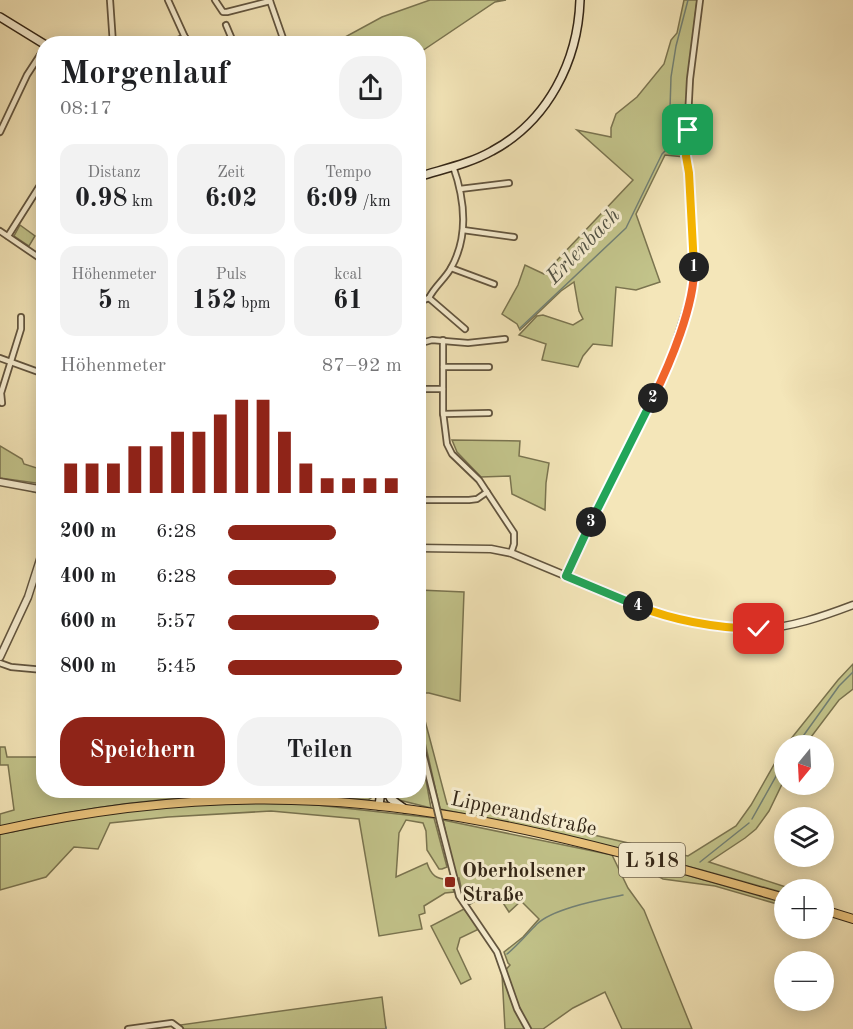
<!DOCTYPE html>
<html lang="de">
<meta charset="utf-8">
<style>
:root{--surface:#fff;--page:#f2f2f2;--text:#202124;--muted:#757577;--accent:#8f2418}
body{margin:0;font-family:"Old Standard TT",serif;background:var(--page);color:var(--text);height:100vh;display:flex;flex-direction:column;font-size:22px;white-space:nowrap}
*{box-sizing:border-box;margin:0}
p{font-size:20px;color:var(--muted)}
.icon{flex:none;width:33px;height:33px;fill:none;stroke:currentColor;stroke-width:2;stroke-linecap:round;stroke-linejoin:round}
.map{position:relative;flex:1;overflow:hidden}
.side{position:absolute;left:36px;top:36px;width:390px;height:762px;display:flex;flex-direction:column;background:var(--surface);border-radius:24px;box-shadow:0 3px 15px #0003}
.side>*{flex:none}
.needle{width:39px;rotate:198deg}
.controls{position:absolute;left:774px;top:735px;display:grid;gap:12px}
.controls a{display:grid;place-items:center;width:60px;height:60px;border-radius:50%;background:var(--surface);box-shadow:0 3px 15px #0003;font-size:30px}
.pin{position:absolute;display:grid;place-items:center;width:51px;height:51px;color:#fff;margin:-26px;border-radius:12px;box-shadow:0 3px 9px #0006}
.km{position:absolute;width:30px;height:30px;margin:-15px;border-radius:50%;background:#222;color:#fff;font-size:16px;line-height:30px;text-align:center}
.round{display:grid;place-items:center;flex:none;width:63px;height:63px;border-radius:24px;background:var(--page)}
.headline{display:flex;align-items:center;justify-content:space-between;height:102px;padding:0 24px}
h1{font-size:33px;font-weight:800;line-height:45px}
.stats{display:grid;grid-template-columns:repeat(3,1fr);gap:9px;height:102px;padding:6px 24px}
.stats div{display:grid;align-content:center;border-radius:15px;background:var(--page);text-align:center}
.stats b{font-size:26px;font-weight:800}
.stats small{font-size:16px;font-weight:400}
.stats p{font-size:16px}
.chart{height:168px;padding:12px 24px}
.chart p{display:flex;justify-content:space-between}
.chart svg{width:100%;height:108px;margin-top:6px;stroke:var(--accent);stroke-width:6}
.action{display:flex;gap:12px;margin-top:auto;padding:12px 24px}
.action a{flex:1;height:69px;border-radius:24px;background:var(--accent);color:#fff;font-size:24px;font-weight:800;line-height:69px;text-align:center}
.action a+a{background:var(--page);color:var(--text)}
ul{padding:0 24px;list-style:none;font-size:20px}
li{display:grid;grid-template-columns:96px 72px 1fr;align-items:center;height:45px}
li i{height:15px;border-radius:8px;background:var(--accent)}
.map>svg:first-child{display:block}
.green{fill:#c2c38a;stroke:#7a7450;stroke-width:1.5}
.lines{fill:none;stroke-linecap:round;stroke-linejoin:round}
.stream{stroke:#728175;stroke-width:1.5}
.minor-casing{stroke:#62553f;stroke-width:8}
.tertiary-casing{stroke:#62553f;stroke-width:9}
.secondary-casing{stroke:#322516;stroke-width:10}
.primary-casing{stroke:#322516;stroke-width:10}
.minor{stroke:#f8efd2;stroke-width:4.5}
.tertiary{stroke:#f8efd2;stroke-width:6}
.secondary{stroke:#f8efd2;stroke-width:7}
.primary{stroke:#eac37c;stroke-width:8}
.minor-bridge-casing{stroke:#62553f;stroke-width:8;stroke-linecap:butt}
.minor-bridge{stroke:#f8efd2;stroke-width:4.5}
.split-1-casing{stroke:#fff;stroke-width:12}
.split-2-casing{stroke:#fff;stroke-width:12}
.split-3-casing{stroke:#fff;stroke-width:12}
.split-4-casing{stroke:#fff;stroke-width:12}
.split-5-casing{stroke:#fff;stroke-width:12}
.split-1{stroke:#f5b400;stroke-width:8}
.split-2{stroke:#f0652b;stroke-width:8}
.split-3{stroke:#22a559;stroke-width:8}
.split-4{stroke:#22a559;stroke-width:8}
.split-5{stroke:#f5b400;stroke-width:8}
.poi-dot{fill:#8f2418;stroke:#f8efd2;stroke-width:2}
.labels{text-anchor:middle;stroke-width:6;stroke-linejoin:round;paint-order:stroke}
.shield{fill:#f8efd2;stroke:#6d624e;stroke-width:1.5}
.shield-label{font-size:20px;font-weight:bold;fill:#322516}
.street-label{font-size:21px;fill:#322516;stroke:#f8efd2}
.poi-label{font-size:21px;font-weight:bold;fill:#322516;stroke:#f8efd2;text-anchor:start}
.water-label{font-size:22px;font-style:italic;fill:#525345;stroke:#f8efd2}
</style>
<div class="map">
<svg width="853" height="1029" viewBox="0 0 853 1029">
<rect width="100%" height="100%" fill="#f4e6b9"/>
<filter id="stains"><feTurbulence type="fractalNoise" baseFrequency=".00333" numOctaves="4"/><feColorMatrix values="0 0 0 0 .2 0 0 0 0 .09 0 0 0 0 .02 0 0 0 .5 -.17"/></filter>
<radialGradient id="worn" r=".72"><stop offset=".6" stop-color="#630" stop-opacity="0"/><stop offset="1" stop-color="#630" stop-opacity=".3"/></radialGradient>
<!-- green -->
<g class="green">
<path d="M430,0H506L495,2L419,53L418,44L334,43L382,17Z"/>
<path d="M684,0H697L688,78L684,157L665,155L636,214L660,282L636,290L616,287L612,346L593,344L583,356L578,367L542,360L546,344L519,335L537,316L543,315L573,325L583,319L579,311L574,282L561,291L520,330L517,324L502,314L518,285L525,265L544,274L633,180L577,130L611,137V128L616,114L637,97L664,64L671,40L677,33Z"/>
<path d="M20,225L35,236L29,246L14,236Z"/>
<path d="M452,440L520,441L519,456L549,463L546,483L545,510L512,494L510,476L481,477L457,452Z"/>
<path d="M0,446L22,459L24,464L43,470V484L0,478Z"/>
<path d="M419,590L464,592L460,701L429,693H419Z"/>
<path d="M853,664V689L839,700L805,745H786L838,680Z"/>
<path d="M418,694L447,804C528,817 607,840 688,856L736,826L751,805L784,747V780L769,811L756,829L745,838L709,862L792,889L784,890V893C671,860 557,832 440,809L419,716Z"/>
<path d="M419,742L431,808L399,800L389,791L418,790Z"/>
<path d="M0,747H5L7,757H43L44,790L375,791L374,796L368,800C245,788 119,798 0,827V814L14,810L8,765H0Z"/>
<path d="M257,803L308,804L434,818L447,867L442,869H439L427,850L426,831L423,823L406,820L399,833L396,877L427,863C431,875 436,880 450,879L454,892L445,893L424,906L425,913L419,915L422,929L379,936L359,819L271,811L168,817L110,823L98,849L74,847L46,877L0,890V834C35,828 70,819 105,814C155,806 206,804 257,803Z"/>
<path d="M443,820L612,855L628,888L644,910L692,1029H622L605,992L573,1008L543,1029H505L502,974L510,965L508,963L504,952L523,937L539,919L521,901L509,912L494,889L469,905L463,896L459,878H455Z"/>
<path d="M634,860L784,903V906L715,886L663,879L647,870L633,865Z"/>
<path d="M464,909L479,929L460,938L457,949L471,979L461,984L431,926Z"/>
<path d="M382,997L386,1029H182L180,1025Z"/>
</g>
<g class="lines">
<!-- stream -->
<g class="stream">
<path d="M520,328L626,228L662,154L668,148L669,140L671,77L676,46L688,0"/>
<path d="M24,489L44,495"/>
<path d="M796,746L839,686L853,672"/>
<path d="M752,819L784,762"/>
<path d="M700,862L749,823"/>
<path d="M507,954C518,945 527,934 537,924C554,908 600,900 623,895"/>
<path d="M386,1027V1029"/>
</g>
<!-- minor casing -->
<g class="minor-casing">
<g id="minor">
<path d="M110,0L113,44"/>
<path d="M168,0L188,44"/>
<path d="M215,0L223,12H227L270,1"/>
<path d="M270,1L285,44"/>
<path d="M226,25L234,44"/>
<path d="M169,44L185,37"/>
<path d="M0,132L27,75L44,49"/>
<path d="M460,189L509,183"/>
<path d="M463,230L514,237"/>
<path d="M0,231L44,261"/>
<path d="M8,236L44,179"/>
<path d="M451,268L494,284"/>
<path d="M418,298L424,300L429,298"/>
<path d="M429,298C434,287 445,279 451,268C469,236 465,200 453,166"/>
<path d="M429,298L465,329"/>
<path d="M443,340V412L447,444L452,454L479,480L514,533V544L511,553"/>
<path d="M418,344L432,340L468,343L505,339"/>
<path d="M0,358L44,374"/>
<path d="M443,367H489"/>
<path d="M418,389H443"/>
<path d="M2,403L1,393L21,329V317"/>
<path d="M443,414L489,413"/>
<path d="M418,500H469L477,499L487,492"/>
<path d="M566,576L666,372L692,291L694,279L689,173L686,156L690,79L700,0"/>
<path d="M0,663L11,667L44,670"/>
<path d="M40,728V715H44"/>
<path d="M418,733L435,801"/>
<path d="M440,822L459,896L497,952L517,1009L528,1029"/>
<path d="M128,1029L172,1023L180,1029"/>
</g>
</g>
<!-- tertiary casing -->
<g class="tertiary-casing">
<g id="tertiary">
<path d="M0,482L44,490"/>
<path d="M418,548L491,549L511,553L648,610C679,620 726,630 758,629C790,628 824,616 853,605"/>
<path d="M0,657L28,597L44,547"/>
</g>
</g>
<!-- secondary casing -->
<g class="secondary-casing">
<g id="secondary">
<path d="M0,17L44,44"/>
<path d="M418,177C443,169 469,164 492,151C548,121 578,61 580,0"/>
<path d="M386,790L391,799L405,809"/>
<path d="M379,806L381,790"/>
</g>
</g>
<!-- primary casing -->
<g class="primary-casing">
<g id="primary">
<path d="M0,830C105,807 212,795 319,801C478,809 632,855 784,898"/>
<path d="M824,910L853,919"/>
</g>
</g>
<!-- minor -->
<use href="#minor" class="minor"/>
<!-- tertiary -->
<use href="#tertiary" class="tertiary"/>
<!-- secondary -->
<use href="#secondary" class="secondary"/>
<!-- primary -->
<use href="#primary" class="primary"/>
<!-- minor-bridge casing -->
<g class="minor-bridge-casing">
<path id="minor-bridge" d="M435,801L440,822"/>
</g>
<!-- minor-bridge -->
<use href="#minor-bridge" class="minor-bridge"/>
</g>
<g class="lines">
<!-- split-1 casing -->
<g class="split-1-casing">
<path id="split-1" d="M688,130L686,156L689,173L694,267"/>
</g>
<!-- split-2 casing -->
<g class="split-2-casing">
<path id="split-2" d="M653,398C670,364 695,304 694,267"/>
</g>
<!-- split-3 casing -->
<g class="split-3-casing">
<path id="split-3" d="M591,522L653,398"/>
</g>
<!-- split-4 casing -->
<g class="split-4-casing">
<path id="split-4" d="M591,522L566,576L638,606"/>
</g>
<!-- split-5 casing -->
<g class="split-5-casing">
<path id="split-5" d="M638,606C675,621 719,628 759,629"/>
</g>
<!-- split-1 -->
<use href="#split-1" class="split-1"/>
<!-- split-2 -->
<use href="#split-2" class="split-2"/>
<!-- split-3 -->
<use href="#split-3" class="split-3"/>
<!-- split-4 -->
<use href="#split-4" class="split-4"/>
<!-- split-5 -->
<use href="#split-5" class="split-5"/>
</g>
<!-- markers -->
<rect class="poi-dot" x="444" y="876" width="12" height="12" rx="3"/>
<g class="labels">
<!-- shield labels -->
<rect class="shield" x="619" y="843" width="66" height="34" rx="4.5"/>
<g class="shield-label">
<text x="652" y="867">L 518</text>
</g>
<!-- street labels -->
<g class="street-label">
<text transform="translate(524 813) rotate(12)" y="7">Lipperandstraße</text>
</g>
<!-- poi labels -->
<g class="poi-label">
<text x="462" y="877">Oberholsener<tspan x="462" dy="24">Straße</tspan></text>
</g>
<!-- water labels -->
<g class="water-label">
<text transform="translate(582 245) rotate(-46)" y="8">Erlenbach</text>
</g>
</g>
<rect width="100%" height="100%" filter="url(#stains)"/>
<rect width="100%" height="100%" fill="url(#worn)"/>
</svg>
<div class="controls">
<a><svg class="needle" viewBox="-14 -14 28 28"><path d="M0-13l5 13h-10z" fill="#e53935"/><path d="M0 13l5-13h-10z" fill="#757577"/></svg></a>
<a><svg class="icon" aria-label="layers" viewBox="0 0 24 24"><path d="M12 4l9 5-9 5-9-5zM3 14l9 5 9-5"/></svg></a>
<a>+</a>
<a>−</a>
</div>
<div class="pin" style="left:688px;top:130px;background:#1e9e55"><svg class="icon" aria-label="arrive" viewBox="0 0 24 24"><path d="M6 21V4h12l-3 4 3 4H6"/></svg></div>
<div class="pin" style="left:759px;top:629px;background:#d93025"><svg class="icon" aria-label="check" viewBox="0 0 24 24"><path d="M5 12l5 5 9-10"/></svg></div>
<b class="km" style="left:694px;top:267px">1</b>
<b class="km" style="left:653px;top:398px">2</b>
<b class="km" style="left:591px;top:522px">3</b>
<b class="km" style="left:638px;top:606px">4</b>
<section class="side">
<div class="headline"><div><h1>Morgenlauf</h1><p>08:17</p></div><a class="round"><svg class="icon" aria-label="share" viewBox="0 0 24 24"><path d="M12 15V3M7 8l5-5 5 5M5 13v7h14v-7"/></svg></a></div>
<div class="stats">
<div><p>Distanz</p><b>0.98<small> km</small></b></div>
<div><p>Zeit</p><b>6:02</b></div>
<div><p>Tempo</p><b>6:09<small> /km</small></b></div>
</div>
<div class="stats">
<div><p>Höhenmeter</p><b>5<small> m</small></b></div>
<div><p>Puls</p><b>152<small> bpm</small></b></div>
<div><p>kcal</p><b>61</b></div>
</div>
<div class="chart"><p><span>Höhenmeter</span>87–92 m</p>
<svg viewBox="0 0 160 44" preserveAspectRatio="none"><path d="M5 44V32M15 44V32M25 44V32M35 44V25M45 44V25M55 44V19M65 44V19M75 44V12M85 44V6M95 44V6M105 44V19M115 44V32M125 44V38M135 44V38M145 44V38M155 44V38"/></svg>
</div>
<ul>
<li><b>200 m</b>6:28<i style="width:62%"></i></li>
<li><b>400 m</b>6:28<i style="width:62%"></i></li>
<li><b>600 m</b>5:57<i style="width:87%"></i></li>
<li><b>800 m</b>5:45<i style="width:100%"></i></li>
</ul>
<div class="action"><a>Speichern</a><a>Teilen</a></div>
</section>
</div>
